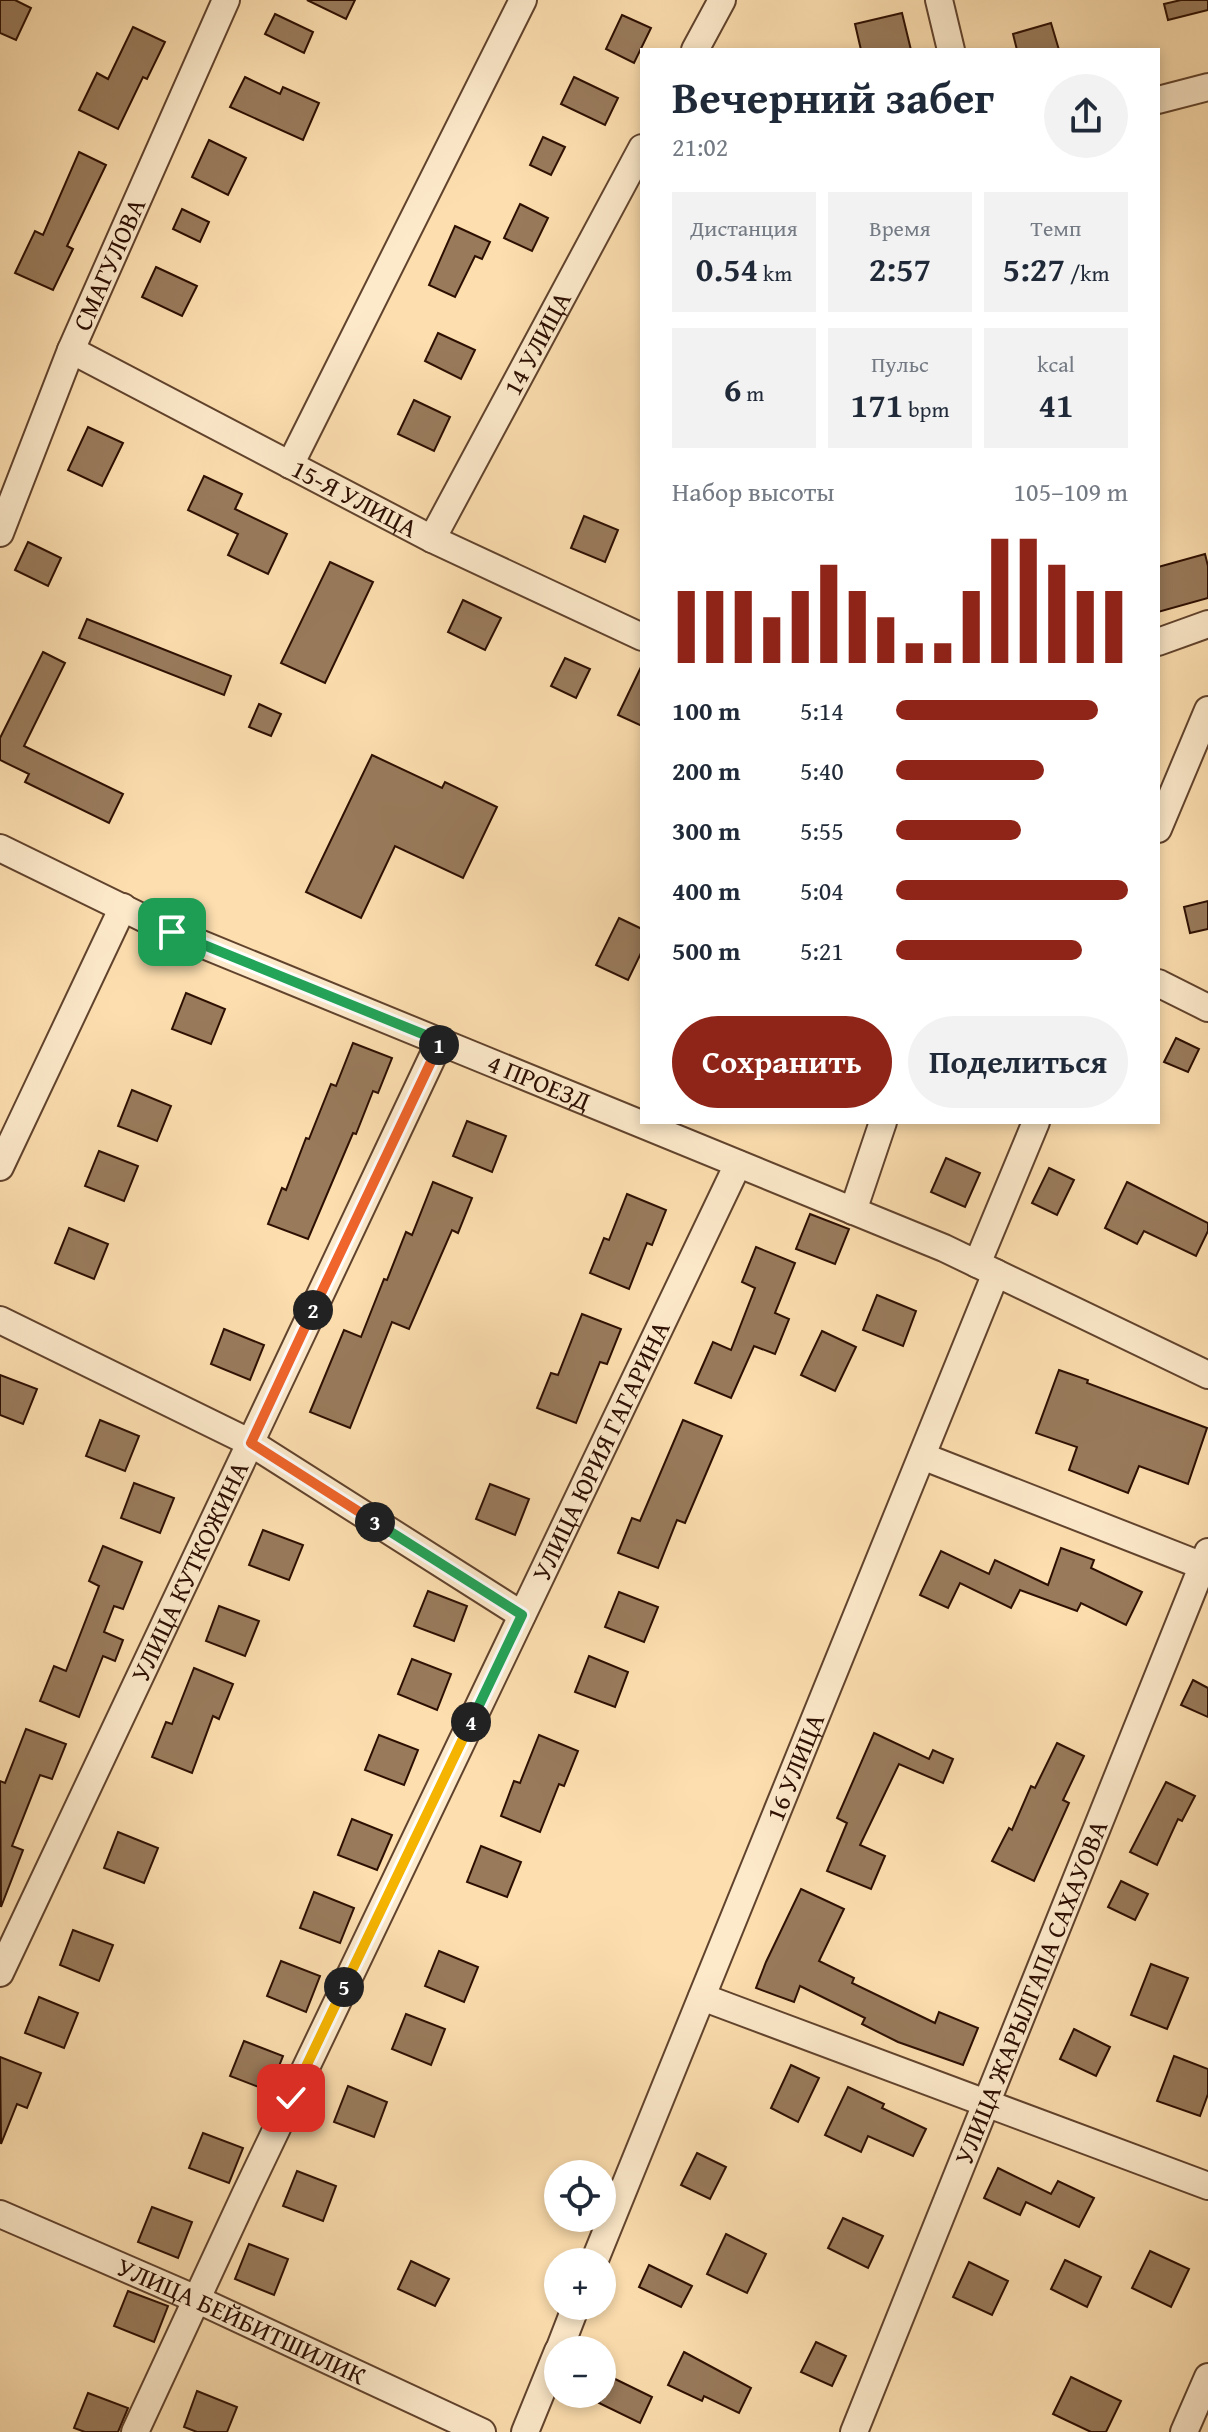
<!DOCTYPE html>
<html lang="ru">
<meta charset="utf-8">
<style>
:root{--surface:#fff;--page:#f2f2f3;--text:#1f2937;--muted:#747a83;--accent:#8f2418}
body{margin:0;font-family:"Gentium Book Plus",serif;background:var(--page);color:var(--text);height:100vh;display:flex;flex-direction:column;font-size:30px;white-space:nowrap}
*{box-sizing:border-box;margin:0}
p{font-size:26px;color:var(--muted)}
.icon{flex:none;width:44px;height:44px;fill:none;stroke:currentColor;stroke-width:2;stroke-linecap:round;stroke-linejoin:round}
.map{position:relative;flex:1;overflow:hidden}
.details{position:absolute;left:640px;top:48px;width:520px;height:1076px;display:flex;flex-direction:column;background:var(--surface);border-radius:0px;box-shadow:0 4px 12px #0003}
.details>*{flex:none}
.tools{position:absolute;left:544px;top:2160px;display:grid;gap:16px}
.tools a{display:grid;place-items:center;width:72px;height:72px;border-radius:50%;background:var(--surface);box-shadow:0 4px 12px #0003;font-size:40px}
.pin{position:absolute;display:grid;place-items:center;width:68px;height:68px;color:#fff;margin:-34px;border-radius:16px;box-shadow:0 4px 12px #0006}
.km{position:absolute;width:40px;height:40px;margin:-20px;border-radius:50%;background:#222;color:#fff;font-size:22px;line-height:40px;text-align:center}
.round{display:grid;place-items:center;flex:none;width:84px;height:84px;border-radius:42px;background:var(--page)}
.headline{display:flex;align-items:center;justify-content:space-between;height:136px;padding:0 32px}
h1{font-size:44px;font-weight:600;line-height:60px}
.figures{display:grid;grid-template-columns:repeat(3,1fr);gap:12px;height:136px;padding:8px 32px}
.figures div{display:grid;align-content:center;border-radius:0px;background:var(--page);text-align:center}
.figures b{font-size:34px;font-weight:600}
.figures small{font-size:22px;font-weight:400}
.figures p{font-size:22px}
.chart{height:224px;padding:16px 32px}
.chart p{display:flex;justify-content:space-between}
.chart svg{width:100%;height:144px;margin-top:8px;stroke:var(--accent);stroke-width:6}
.cta{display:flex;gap:16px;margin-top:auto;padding:16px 32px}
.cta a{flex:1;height:92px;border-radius:48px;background:var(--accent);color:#fff;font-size:32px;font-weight:600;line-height:92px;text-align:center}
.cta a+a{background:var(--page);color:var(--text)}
ul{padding:0 32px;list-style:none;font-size:26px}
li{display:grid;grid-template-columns:128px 96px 1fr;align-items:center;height:60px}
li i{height:20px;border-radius:10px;background:var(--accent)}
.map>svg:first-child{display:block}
.building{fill:#997b5c;stroke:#2d0f02;stroke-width:2}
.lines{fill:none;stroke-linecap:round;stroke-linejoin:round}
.minor-casing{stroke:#61432d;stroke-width:30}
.minor{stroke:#fdeacb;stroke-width:26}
.split-1-casing{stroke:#fff;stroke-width:16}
.split-2-casing{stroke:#fff;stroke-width:16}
.split-3-casing{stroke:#fff;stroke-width:16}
.split-4-casing{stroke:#fff;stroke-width:16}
.split-5-casing{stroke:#fff;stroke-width:16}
.split-6-casing{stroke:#fff;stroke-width:16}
.split-1{stroke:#22a559;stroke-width:10}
.split-2{stroke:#f0652b;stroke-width:10}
.split-3{stroke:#f0652b;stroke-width:10}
.split-4{stroke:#22a559;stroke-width:10}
.split-5{stroke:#f5b400;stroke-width:10}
.split-6{stroke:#f5b400;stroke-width:10}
.labels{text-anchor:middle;stroke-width:6;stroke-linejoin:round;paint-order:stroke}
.street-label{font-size:26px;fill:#2d0f02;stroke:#fdeacb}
</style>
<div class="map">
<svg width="1208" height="2432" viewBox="0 0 1208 2432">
<rect width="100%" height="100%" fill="#fcdeaf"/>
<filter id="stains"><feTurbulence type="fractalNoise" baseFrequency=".0025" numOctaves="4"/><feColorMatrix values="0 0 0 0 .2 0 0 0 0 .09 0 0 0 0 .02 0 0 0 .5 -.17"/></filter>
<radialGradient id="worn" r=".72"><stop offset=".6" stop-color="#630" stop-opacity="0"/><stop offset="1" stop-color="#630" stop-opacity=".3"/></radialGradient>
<!-- building -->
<g class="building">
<path d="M0,0H15L31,8L16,40L0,33Z"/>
<path d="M307,0H355L346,19Z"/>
<path d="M1181,0H1208V10L1168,20L1164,4Z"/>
<path d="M902,13L911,50H861L855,24Z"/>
<path d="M275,14L313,32L304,53L265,34Z"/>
<path d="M622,15L651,28L634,63L606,49Z"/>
<path d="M1051,23L1059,50H1017L1013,34Z"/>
<path d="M133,27L165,42L147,79L143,77L118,129L79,110L97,73L108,79Z"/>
<path d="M245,77L280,94L283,87L319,103L303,140L230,107Z"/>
<path d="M574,77L618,98L605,125L561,104Z"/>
<path d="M543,137L565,147L551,175L530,165Z"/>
<path d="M209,140L246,158L228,195L192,177Z"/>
<path d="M79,152L106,165L67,246L73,249L53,290L15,273L35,231L43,235Z"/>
<path d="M520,204L548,218L532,251L504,238Z"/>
<path d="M182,209L209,222L200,242L173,229Z"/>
<path d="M455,226L490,242L482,259L475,256L455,297L429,285Z"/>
<path d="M156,267L197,286L182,316L142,297Z"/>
<path d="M438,333L475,350L461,379L425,361Z"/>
<path d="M414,400L450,417L434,451L398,434Z"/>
<path d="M88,427L123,443L102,486L68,470Z"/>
<path d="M204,476L242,494L235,509L287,534L268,574L228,555L238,534L188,510Z"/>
<path d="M584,516L618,530L605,562L571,548Z"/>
<path d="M28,542L61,558L48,586L15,570Z"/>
<path d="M1205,554L1208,566V598L1158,612V567Z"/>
<path d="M330,562L373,582L325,683L281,663Z"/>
<path d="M463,600L501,618L485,650L448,632Z"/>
<path d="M87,619L231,676L224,695L79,638Z"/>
<path d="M43,652L65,663L24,746L123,794L109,823L25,782L29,774L0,760V738Z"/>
<path d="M565,658L590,669L576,698L551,686Z"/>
<path d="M642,665V726L618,715Z"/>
<path d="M259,704L281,714L271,736L249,727Z"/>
<path d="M372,755L442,788L445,782L497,807L463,878L395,846L361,918L306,892Z"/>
<path d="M1208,901V929L1190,933L1184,907Z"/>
<path d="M619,918L642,929V951L628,980L596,965Z"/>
<path d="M186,993L225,1009L211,1044L172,1029Z"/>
<path d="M1176,1038L1199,1049L1188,1072L1164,1062Z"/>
<path d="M353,1043L392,1058L378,1093L373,1091L356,1134L353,1133L308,1239L268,1224L282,1188L286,1190L306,1138L309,1139L331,1084L336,1086Z"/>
<path d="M132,1090L171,1106L157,1141L118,1126Z"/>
<path d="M467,1121L506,1136L492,1172L453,1156Z"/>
<path d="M99,1151L138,1166L124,1201L85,1186Z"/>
<path d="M946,1158L980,1173L965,1207L931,1192Z"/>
<path d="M1049,1168L1074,1180L1057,1215L1032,1203Z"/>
<path d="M433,1182L472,1198L458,1233L452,1230L409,1329L392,1322L350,1428L310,1412L344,1330L361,1337L384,1279L387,1280L406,1232L412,1235Z"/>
<path d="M1127,1182L1208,1223V1231L1196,1256L1144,1231L1137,1244L1105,1228Z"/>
<path d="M627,1194L666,1210L652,1245L647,1243L629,1289L590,1273L604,1238L609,1240Z"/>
<path d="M810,1214L849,1229L835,1264L796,1249Z"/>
<path d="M69,1228L108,1244L94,1279L55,1263Z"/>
<path d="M756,1247L795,1263L775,1313L789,1319L775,1354L754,1346L731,1398L695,1383L713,1342L731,1350L755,1288L742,1282Z"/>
<path d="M877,1295L916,1311L903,1346L863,1330Z"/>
<path d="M582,1314L621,1329L607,1364L600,1362L576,1423L537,1408L551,1373L558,1375Z"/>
<path d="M224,1329L264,1345L250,1380L211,1364Z"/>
<path d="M822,1331L856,1347L835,1391L801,1375Z"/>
<path d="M1059,1370L1088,1380L1087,1383L1207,1428L1188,1484L1139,1466L1128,1493L1069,1470L1077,1447L1036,1433Z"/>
<path d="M0,1375L37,1389L23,1424L0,1415Z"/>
<path d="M100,1420L139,1436L125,1471L86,1456Z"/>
<path d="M683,1420L722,1436L685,1523L677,1520L658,1568L618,1553L632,1518L640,1521Z"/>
<path d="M134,1483L174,1498L160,1533L121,1518Z"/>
<path d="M490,1484L529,1499L515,1535L476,1519Z"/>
<path d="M263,1530L303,1545L289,1580L249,1565Z"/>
<path d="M103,1546L142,1562L123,1609L114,1606L104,1632L123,1640L115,1661L103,1656L79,1717L40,1701L54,1666L66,1671L99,1586L89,1581Z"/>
<path d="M1061,1548L1094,1560L1091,1568L1142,1592L1126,1625L1081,1603L1077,1611L1020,1590L1011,1608L960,1583L948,1608L920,1595L941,1551L989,1574L995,1560L1048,1585Z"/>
<path d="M428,1591L467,1606L454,1641L414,1626Z"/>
<path d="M619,1592L658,1607L644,1642L605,1627Z"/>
<path d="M219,1606L259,1621L245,1656L206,1641Z"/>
<path d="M589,1656L628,1672L615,1707L575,1692Z"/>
<path d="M412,1659L451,1674L437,1710L398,1694Z"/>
<path d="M194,1668L233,1684L219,1719L213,1716L192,1773L152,1757L166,1722L172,1724Z"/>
<path d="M1193,1680L1208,1688V1717L1181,1705Z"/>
<path d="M26,1729L66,1744L52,1779L40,1775L12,1846L23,1850L1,1907L0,1781L5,1783Z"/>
<path d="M874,1733L929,1759L933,1750L953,1759L943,1783L899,1764L860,1845L885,1856L871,1889L827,1871L847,1823L837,1818Z"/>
<path d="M379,1735L418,1750L404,1785L365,1770Z"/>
<path d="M539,1735L578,1751L564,1786L559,1784L540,1832L501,1816L514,1781L520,1783Z"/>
<path d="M1057,1743L1084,1756L1063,1800L1069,1803L1034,1881L992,1861L1009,1828L1012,1830L1031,1786L1035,1788Z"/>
<path d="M1166,1782L1195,1796L1182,1821L1178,1819L1157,1865L1130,1852Z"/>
<path d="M352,1819L392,1835L377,1870L338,1855Z"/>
<path d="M118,1832L158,1848L144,1883L104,1868Z"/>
<path d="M481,1846L521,1862L507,1897L467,1882Z"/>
<path d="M1121,1881L1148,1894L1135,1920L1108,1907Z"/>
<path d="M801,1889L844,1909L819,1961L854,1978L852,1983L935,2023L939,2012L978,2028L963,2065L898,2042L862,2024L865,2018L800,1986L794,2002L756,1988L766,1962Z"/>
<path d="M314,1892L354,1908L340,1943L300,1928Z"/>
<path d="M73,1930L113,1945L99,1981L60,1965Z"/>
<path d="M439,1951L478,1967L464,2002L425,1986Z"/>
<path d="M281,1961L320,1976L306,2012L267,1996Z"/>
<path d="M1151,1964L1188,1978L1167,2029L1131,2015Z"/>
<path d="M39,1997L78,2013L64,2048L25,2033Z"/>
<path d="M406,2014L445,2029L431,2065L392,2049Z"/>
<path d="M1074,2029L1110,2047L1096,2076L1060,2059Z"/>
<path d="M244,2041L283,2056L269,2091L230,2076Z"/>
<path d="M1174,2056L1208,2069V2094L1200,2116L1157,2101Z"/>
<path d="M0,2057L41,2073L27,2108L17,2104L1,2144Z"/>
<path d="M791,2065L819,2078L798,2122L771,2108Z"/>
<path d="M348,2086L387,2102L374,2137L334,2122Z"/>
<path d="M848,2087L884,2104L882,2108L926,2129L913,2156L868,2136L861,2152L825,2135Z"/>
<path d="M203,2133L243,2148L229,2183L189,2168Z"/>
<path d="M697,2153L726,2167L710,2199L681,2185Z"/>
<path d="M998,2168L1051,2194L1058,2181L1094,2198L1079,2227L1026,2202L1020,2215L984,2198Z"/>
<path d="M297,2171L336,2186L323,2221L283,2206Z"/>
<path d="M152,2207L192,2222L178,2258L138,2242Z"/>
<path d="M843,2218L883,2236L868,2268L828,2248Z"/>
<path d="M726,2234L766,2254L747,2293L707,2274Z"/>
<path d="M249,2244L288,2259L274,2295L235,2279Z"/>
<path d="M1150,2251L1189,2269L1171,2307L1132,2288Z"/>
<path d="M1065,2260L1101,2277L1087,2307L1051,2289Z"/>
<path d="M411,2261L449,2279L435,2306L398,2289Z"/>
<path d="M969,2262L1008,2281L992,2315L953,2297Z"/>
<path d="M649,2265L692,2286L681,2307L639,2287Z"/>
<path d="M128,2291L168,2306L154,2342L114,2326Z"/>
<path d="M816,2342L846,2356L832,2386L801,2372Z"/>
<path d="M684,2352L751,2388L739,2413L704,2396L702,2401L668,2385Z"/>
<path d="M611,2377L652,2397L640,2423L599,2403Z"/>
<path d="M1071,2377L1121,2401L1106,2432H1091L1053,2414Z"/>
<path d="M197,2391L237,2407L227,2432H197L184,2427Z"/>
<path d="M88,2393L128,2408L118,2432H85L74,2428Z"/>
</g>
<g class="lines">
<!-- minor casing -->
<g class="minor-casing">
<g id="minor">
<path d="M939,0L951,50"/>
<path d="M695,50L722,0"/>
<path d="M1158,100L1208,87"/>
<path id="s1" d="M71,350L432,539L642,637"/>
<path d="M290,465L523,0"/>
<path id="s2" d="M0,533L71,350L226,0"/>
<path id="s3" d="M432,539L642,148"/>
<path d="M1158,642L1208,624"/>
<path d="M1158,829L1208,710"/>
<path id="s4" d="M0,848L172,932L944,1248L1208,1375"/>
<path d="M1158,983L1208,1008"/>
<path d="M0,1167L123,907"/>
<path d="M853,1211L883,1122"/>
<path d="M977,1264L1036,1122"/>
<path d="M0,1320L251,1443L522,1615"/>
<path d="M922,1456L1208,1568"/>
<path id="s5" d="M0,1973L440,1041"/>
<path d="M702,1997L1208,2186"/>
<path id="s6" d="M0,2214L196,2299L482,2432"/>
<path id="s7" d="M594,2262L996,1273"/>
<path d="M559,2350L576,2306"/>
<path id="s8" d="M135,2432L245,2195L738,1164"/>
<path d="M525,2432L558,2351"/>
<path id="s9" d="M854,2432L1208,1552"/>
<path d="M1184,2432L1208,2377"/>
</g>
</g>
<!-- minor -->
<use href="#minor" class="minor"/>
</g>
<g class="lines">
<!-- split-1 casing -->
<g class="split-1-casing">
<path id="split-1" d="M172,932L440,1041L439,1045"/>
</g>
<!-- split-2 casing -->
<g class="split-2-casing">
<path id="split-2" d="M313,1310L439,1045"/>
</g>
<!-- split-3 casing -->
<g class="split-3-casing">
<path id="split-3" d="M313,1310L251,1443L375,1522"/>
</g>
<!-- split-4 casing -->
<g class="split-4-casing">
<path id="split-4" d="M375,1522L522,1615L471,1722"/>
</g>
<!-- split-5 casing -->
<g class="split-5-casing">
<path id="split-5" d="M344,1987L471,1722"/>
</g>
<!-- split-6 casing -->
<g class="split-6-casing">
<path id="split-6" d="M291,2098L344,1987"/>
</g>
<!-- split-1 -->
<use href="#split-1" class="split-1"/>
<!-- split-2 -->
<use href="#split-2" class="split-2"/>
<!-- split-3 -->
<use href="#split-3" class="split-3"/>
<!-- split-4 -->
<use href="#split-4" class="split-4"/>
<!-- split-5 -->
<use href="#split-5" class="split-5"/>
<!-- split-6 -->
<use href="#split-6" class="split-6"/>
</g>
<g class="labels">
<!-- street labels -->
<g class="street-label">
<text dy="9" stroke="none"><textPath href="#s2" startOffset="290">СМАГУЛОВА</textPath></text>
<text dy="9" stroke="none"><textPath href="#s3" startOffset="222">14 УЛИЦА</textPath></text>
<text dy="9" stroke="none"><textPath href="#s1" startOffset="320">15-Я УЛИЦА</textPath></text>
<text dy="9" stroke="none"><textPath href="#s4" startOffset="588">4 ПРОЕЗД</textPath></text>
<text dy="9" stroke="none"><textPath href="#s8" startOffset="1086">УЛИЦА ЮРИЯ ГАГАРИНА</textPath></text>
<text dy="9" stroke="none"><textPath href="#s5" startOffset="444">УЛИЦА КУТКОЖИНА</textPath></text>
<text dy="9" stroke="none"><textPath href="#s7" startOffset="534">16 УЛИЦА</textPath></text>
<text dy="9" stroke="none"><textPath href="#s9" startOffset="474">УЛИЦА ЖАРЫЛГАПА САХАУОВА</textPath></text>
<text dy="9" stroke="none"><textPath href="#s6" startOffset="264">УЛИЦА БЕЙБИТШИЛИК</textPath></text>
</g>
</g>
<rect width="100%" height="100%" filter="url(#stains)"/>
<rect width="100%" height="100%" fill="url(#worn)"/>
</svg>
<div class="tools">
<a><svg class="icon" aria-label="locate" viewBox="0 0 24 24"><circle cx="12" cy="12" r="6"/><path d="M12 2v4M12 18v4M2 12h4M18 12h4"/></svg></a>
<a>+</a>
<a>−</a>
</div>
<div class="pin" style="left:172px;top:932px;background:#1e9e55"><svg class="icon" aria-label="arrive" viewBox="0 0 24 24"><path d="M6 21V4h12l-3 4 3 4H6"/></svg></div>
<div class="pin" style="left:291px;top:2098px;background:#d93025"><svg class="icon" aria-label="check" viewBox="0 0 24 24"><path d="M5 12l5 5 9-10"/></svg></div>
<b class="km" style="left:439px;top:1045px">1</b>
<b class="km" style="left:313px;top:1310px">2</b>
<b class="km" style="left:375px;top:1522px">3</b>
<b class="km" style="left:471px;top:1722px">4</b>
<b class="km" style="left:344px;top:1987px">5</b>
<section class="details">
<div class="headline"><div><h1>Вечерний забег</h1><p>21:02</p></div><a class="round"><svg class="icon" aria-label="share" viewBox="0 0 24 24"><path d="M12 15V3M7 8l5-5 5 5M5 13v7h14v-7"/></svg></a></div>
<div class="figures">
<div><p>Дистанция</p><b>0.54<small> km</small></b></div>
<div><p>Время</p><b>2:57</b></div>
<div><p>Темп</p><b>5:27<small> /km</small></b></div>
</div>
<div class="figures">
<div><b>6<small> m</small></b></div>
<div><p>Пульс</p><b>171<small> bpm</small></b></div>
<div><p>kcal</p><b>41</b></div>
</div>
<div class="chart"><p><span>Набор высоты</span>105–109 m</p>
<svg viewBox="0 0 160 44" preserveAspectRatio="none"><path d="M5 44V22M15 44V22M25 44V22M35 44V30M45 44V22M55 44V14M65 44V22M75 44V30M85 44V38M95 44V38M105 44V22M115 44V6M125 44V6M135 44V14M145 44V22M155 44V22"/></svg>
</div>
<ul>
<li><b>100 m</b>5:14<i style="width:87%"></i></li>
<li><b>200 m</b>5:40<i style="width:64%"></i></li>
<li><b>300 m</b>5:55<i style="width:54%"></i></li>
<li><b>400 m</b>5:04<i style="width:100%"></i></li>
<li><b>500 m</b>5:21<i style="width:80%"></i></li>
</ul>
<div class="cta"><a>Сохранить</a><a>Поделиться</a></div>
</section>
</div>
